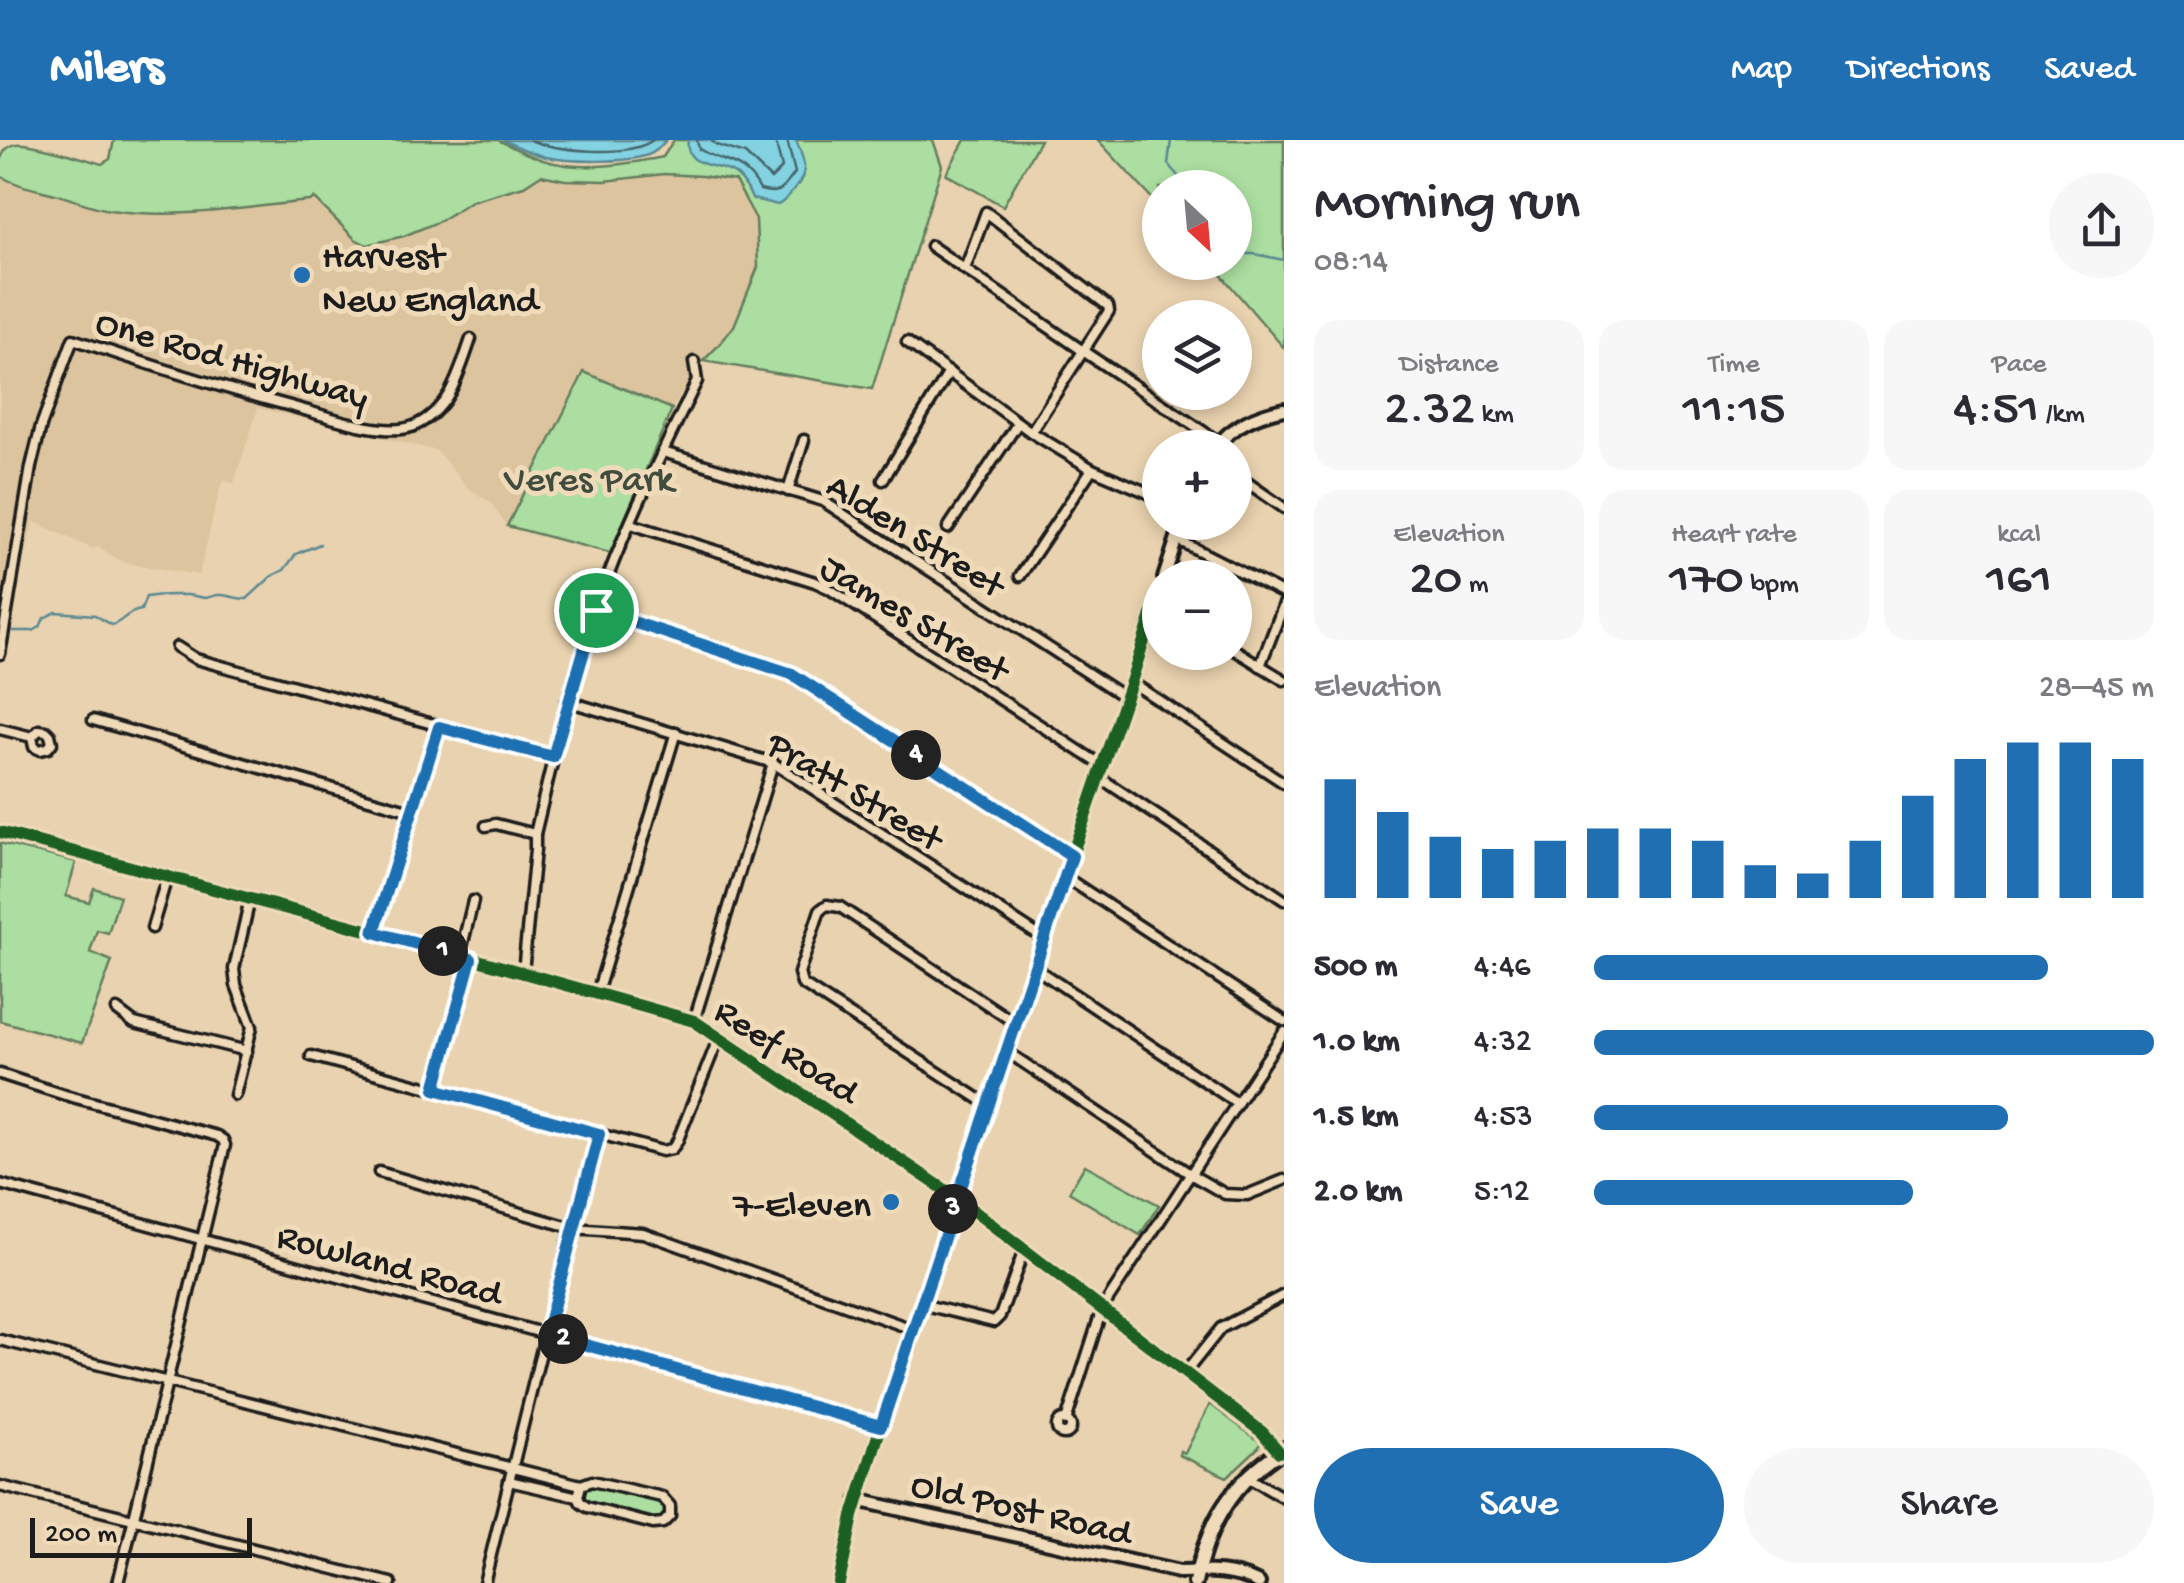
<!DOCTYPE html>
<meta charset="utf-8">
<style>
:root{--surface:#fff;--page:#f7f7f7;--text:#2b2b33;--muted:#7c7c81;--accent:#1f6fb2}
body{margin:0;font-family:"Gochi Hand",sans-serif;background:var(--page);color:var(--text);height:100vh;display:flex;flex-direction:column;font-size:38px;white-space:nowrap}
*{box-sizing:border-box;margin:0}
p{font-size:32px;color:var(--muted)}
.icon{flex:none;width:55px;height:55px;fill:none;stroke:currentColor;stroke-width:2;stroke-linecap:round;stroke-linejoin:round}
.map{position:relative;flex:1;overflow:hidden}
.side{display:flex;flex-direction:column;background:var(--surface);width:900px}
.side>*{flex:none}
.needle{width:65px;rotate:154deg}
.buttons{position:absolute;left:1142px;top:30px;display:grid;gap:20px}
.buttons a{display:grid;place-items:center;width:110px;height:110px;border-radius:50%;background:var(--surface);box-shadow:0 5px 15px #0003;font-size:50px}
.scale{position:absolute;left:30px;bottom:25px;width:222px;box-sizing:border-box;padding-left:10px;border:5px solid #1c1c1c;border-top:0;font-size:28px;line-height:35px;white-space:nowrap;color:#1c1c1c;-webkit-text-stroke:8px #efdab9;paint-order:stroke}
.pin{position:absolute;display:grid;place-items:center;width:85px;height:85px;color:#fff;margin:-42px;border:5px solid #fff;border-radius:50%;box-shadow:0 2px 10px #0007}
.km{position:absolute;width:50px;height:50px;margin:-25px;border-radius:50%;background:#222;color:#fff;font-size:28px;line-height:50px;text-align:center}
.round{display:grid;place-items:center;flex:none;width:105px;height:105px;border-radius:52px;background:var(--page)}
.headline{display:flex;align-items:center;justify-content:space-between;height:170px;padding:0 30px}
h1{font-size:55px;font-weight:600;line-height:75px}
.stats{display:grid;grid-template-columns:repeat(3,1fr);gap:15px;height:170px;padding:10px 30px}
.stats div{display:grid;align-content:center;border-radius:25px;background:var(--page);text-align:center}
.stats b{font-size:50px;font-weight:600}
.stats small{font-size:28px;font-weight:400}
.stats p{font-size:28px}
.chart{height:280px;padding:20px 30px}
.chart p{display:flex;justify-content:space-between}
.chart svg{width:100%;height:180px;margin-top:10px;stroke:var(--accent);stroke-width:6}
.action{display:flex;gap:20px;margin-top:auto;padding:20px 30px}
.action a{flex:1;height:115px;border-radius:60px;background:var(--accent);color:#fff;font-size:40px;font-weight:600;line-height:115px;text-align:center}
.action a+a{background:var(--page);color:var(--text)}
ul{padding:0 30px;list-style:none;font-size:32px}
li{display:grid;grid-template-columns:160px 120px 1fr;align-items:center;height:75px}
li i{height:25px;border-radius:12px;background:var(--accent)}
header{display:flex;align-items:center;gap:60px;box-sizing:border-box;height:140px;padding:0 50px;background:var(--accent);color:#fff}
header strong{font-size:48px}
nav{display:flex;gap:55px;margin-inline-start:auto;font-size:35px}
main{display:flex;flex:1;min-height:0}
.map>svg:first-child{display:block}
.built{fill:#dcc49e}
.green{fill:#abdea0;stroke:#647d5e;stroke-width:2.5}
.water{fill:#83d2e1;stroke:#5a8992;stroke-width:2.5}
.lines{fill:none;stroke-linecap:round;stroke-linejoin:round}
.shore{stroke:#45656b;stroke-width:2.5}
.stream{stroke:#5a8992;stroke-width:2.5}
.minor-casing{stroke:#1c1c1c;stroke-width:15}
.tertiary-casing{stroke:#1c1c1c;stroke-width:18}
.primary-casing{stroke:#1c1c1c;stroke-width:20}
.minor{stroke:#efdab9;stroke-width:8}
.tertiary{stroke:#efdab9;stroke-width:10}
.primary{stroke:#efdab9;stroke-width:12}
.cycleway-casing{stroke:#efdab9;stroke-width:19}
.cycleway{stroke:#1b5e20;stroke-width:12}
.route-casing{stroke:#fff;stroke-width:20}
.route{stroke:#1f6fb2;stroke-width:12}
.poi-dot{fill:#1f6fb2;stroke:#efdab9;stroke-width:4}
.labels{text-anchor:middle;stroke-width:10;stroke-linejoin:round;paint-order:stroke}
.poi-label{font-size:38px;fill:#1c1c1c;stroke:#efdab9;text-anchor:start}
.street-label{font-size:38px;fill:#1c1c1c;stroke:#efdab9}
.park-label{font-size:38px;fill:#404c3d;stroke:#efdab9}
</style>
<header>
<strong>Milers</strong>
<nav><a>Map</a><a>Directions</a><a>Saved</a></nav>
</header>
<main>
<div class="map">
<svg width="1284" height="1443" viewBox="0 0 1284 1443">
<rect width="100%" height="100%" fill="#e9d2af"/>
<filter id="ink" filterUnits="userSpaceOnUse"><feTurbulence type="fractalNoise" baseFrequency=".01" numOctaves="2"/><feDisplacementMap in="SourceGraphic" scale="20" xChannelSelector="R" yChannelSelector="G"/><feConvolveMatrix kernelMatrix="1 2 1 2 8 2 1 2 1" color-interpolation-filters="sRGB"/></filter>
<g filter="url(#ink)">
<!-- built -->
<path class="built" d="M541,34L565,40L605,41L664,34L702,36L736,41L756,79L758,127L734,186L720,204L703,221L672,269L584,233L507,386L490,362L468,348L437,311L258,268L234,343L224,341L220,348L199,435L126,423L105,412L99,406L93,409L33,381L15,460L0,457V36L22,48L51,53L106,69L127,72L199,73L310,61L314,58L355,99L367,105L404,96L440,81L471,61L524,46Z"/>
<!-- green -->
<g class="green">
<path d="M114,0H498C514,8 532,18 550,22C586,31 627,24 663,17L674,0H933L942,26L872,249L703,221L720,204L734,186L758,127L756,79L735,41L702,36L664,34L605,41L565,40L541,35L524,46L471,61L440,81L404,96L367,105L355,99L314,58L310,61C246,67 175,80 110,70C90,67 71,58 51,53C31,48 18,46 0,36C0,24 0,7 16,4C32,2 85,19 102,24L110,19Z"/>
<path d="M965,0H1040L1003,66L946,34Z"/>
<path d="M1098,0H1284V208L1211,123L1235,122V48H1160V67Z"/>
<path d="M584,232L672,269L610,413L507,386Z"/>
<path d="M0,703L76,722L66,756L89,762L94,748L120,756L108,793L97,790L90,812L112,821L82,903L0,881Z"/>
<path d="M1085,1025L1159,1065L1140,1095L1069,1052Z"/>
<path d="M1210,1264L1260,1302L1259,1307L1227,1337L1179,1315L1180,1311L1185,1313Z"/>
<path d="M591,1344L662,1361L666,1366L667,1372L662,1378L655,1380L590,1364L585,1361L583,1352Z"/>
</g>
<!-- water -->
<g class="water">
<path d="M502,0H666C661,7 656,12 648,15C625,23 569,22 546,17C531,13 515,6 502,0Z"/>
<path d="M688,0H796C803,18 810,31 796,47C790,54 787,60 778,65L752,59C748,49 742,37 731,32C715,24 684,27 688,0Z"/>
</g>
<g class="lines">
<!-- shore -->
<g class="shore">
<path d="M530,0C558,11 628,18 653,0"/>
<path d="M697,0L699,9C725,25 744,19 760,50C781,56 782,49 795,33L787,0"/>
<path d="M710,0L717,5L745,14L771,39L782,28L775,0"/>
</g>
<!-- stream -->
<g class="stream">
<path d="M1171,0L1168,24L1188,48"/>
<path d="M1235,114H1254L1284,120"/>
<path d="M13,491H33L40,487L44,478L56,472L95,475L111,485C123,483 125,472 141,470L146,457C159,454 175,455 188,455C190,455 204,458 206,458C211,457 217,454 222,455C231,456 239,459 247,459L272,436L284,430L296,414L320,404"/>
</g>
<!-- minor casing -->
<g class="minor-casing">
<g id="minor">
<path d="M931,106L1083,211L1219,302"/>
<path d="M965,129L986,72L1108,166L1109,171L1031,292"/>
<path d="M907,202L1031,292L1092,329L1160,358"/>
<path d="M663,312L823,361L1126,558"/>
<path d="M1235,334L1284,368"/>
<path d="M883,340L949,232"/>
<path d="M788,351L804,300"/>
<path d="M631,384L815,442L828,448L1103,626"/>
<path d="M948,388L1018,283"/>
<path d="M1176,399L1284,454"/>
<path d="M1020,436L1092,329"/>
<path d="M596,470L792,534L1072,716"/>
<path d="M177,507L196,519L553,617"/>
<path d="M1235,510L1284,540"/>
<path d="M0,514L31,327L41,286L73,199C146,224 219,247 294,267C324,275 384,298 414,286C450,270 459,233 471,199"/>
<path d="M1260,526L1284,464"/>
<path d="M1131,542L1284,643"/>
<path d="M567,561L773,623L1044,799"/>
<path d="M93,580L411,671"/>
<path d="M0,589L32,597L39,590L46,591L50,595L52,603L48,608L40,610L34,607L32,597"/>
<path d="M1099,637L1284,760"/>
<path d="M486,686L496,684L535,694"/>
<path d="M1065,737L1284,881"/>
<path d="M152,788L167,737"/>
<path d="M375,792L439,587"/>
<path d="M460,815L473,761"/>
<path d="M1035,828L1237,963"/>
<path d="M523,832L535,710V694C553,619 570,545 595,472C622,393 660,317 697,241L694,222"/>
<path d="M597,853L676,592"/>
<path d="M117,870L134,883L247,911"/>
<path d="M694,881L773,623"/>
<path d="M1006,911L1190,1034L1225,1054L1247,1055L1284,1040"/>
<path d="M311,916L662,1011L672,1009L677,1002L719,897"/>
<path d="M0,934L65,955L217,996L223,1000L225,1005L118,1443"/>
<path d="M435,949L471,819"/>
<path d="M235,955L252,887L236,845L234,829L250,759"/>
<path d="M987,964L802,844L799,833L820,770L827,765L840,767L1015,883"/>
<path d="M379,1032L573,1088L643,1093L912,1189"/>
<path d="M0,1044L881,1286"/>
<path d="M921,1164L994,1182L1000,1176L1024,1110"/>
<path d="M0,1200L581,1345"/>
<path d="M1185,1233L1221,1188L1284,1155"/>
<circle cx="1064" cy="1287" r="7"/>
<path d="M1066,1281L1102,1169L1284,892"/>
<path d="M1247,1337L1284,1358"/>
<path d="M509,1341L578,1357"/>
<path d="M592,1341L662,1357L670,1366V1376L663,1383L653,1384L587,1367L581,1363L578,1357L581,1345Z"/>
<path d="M0,1346L391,1443"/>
<path d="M484,1443L570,1095L599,994"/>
</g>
</g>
<!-- tertiary casing -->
<g class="tertiary-casing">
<g id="tertiary">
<path d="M1215,308C1233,285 1256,275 1284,269"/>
<path d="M1164,438L1182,382"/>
<path d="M0,692L460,815L694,881L957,1058L1262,1292L1279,1312"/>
<path d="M857,1360L1179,1432C1208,1431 1233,1430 1259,1443"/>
<path d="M839,1443L853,1376L881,1286L987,964L1131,542L1160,449"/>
</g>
</g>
<!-- primary casing -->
<g class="primary-casing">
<path id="primary" d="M1195,1443C1208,1382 1231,1343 1284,1309"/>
</g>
<!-- minor -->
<use href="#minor" class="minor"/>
<!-- tertiary -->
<use href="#tertiary" class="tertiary"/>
<!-- primary -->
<use href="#primary" class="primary"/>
<!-- cycleway casing -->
<g class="cycleway-casing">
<g id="cycleway">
<path d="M0,692L460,815L694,881L957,1058L1262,1292L1279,1312"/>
<path d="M839,1443L853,1376L881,1286L987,964L1131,542L1160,449"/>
</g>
</g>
<!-- cycleway -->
<use href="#cycleway" class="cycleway"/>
</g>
</g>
<g class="lines" filter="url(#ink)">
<!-- route casing -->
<g class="route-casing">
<path id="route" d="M596,470L792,534L1072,716L881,1286L546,1194L599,994L435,949L471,819L374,792L439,587L553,617Z"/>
</g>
<!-- route -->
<use href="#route" class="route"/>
</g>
<!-- markers -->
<g class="poi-dot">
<circle cx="302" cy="135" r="10"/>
<circle cx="891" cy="1062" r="10"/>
</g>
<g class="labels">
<!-- poi labels -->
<g class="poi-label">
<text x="322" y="126">Harvest<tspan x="322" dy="44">New England</tspan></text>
<text x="871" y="1075" text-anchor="end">7-Eleven</text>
</g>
<!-- street labels -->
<g class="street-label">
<text transform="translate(233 217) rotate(16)" y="13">One Rod Highway</text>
<text transform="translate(917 393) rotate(32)" y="13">Alden Street</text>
<text transform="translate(916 476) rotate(31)" y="13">James Street</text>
<text transform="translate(856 649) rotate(31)" y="13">Pratt Street</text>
<text transform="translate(788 909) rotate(33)" y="13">Reef Road</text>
<text transform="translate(390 1122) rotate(15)" y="13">Rowland Road</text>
<text transform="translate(1022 1366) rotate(13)" y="13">Old Post Road</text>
</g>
<!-- park labels -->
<g class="park-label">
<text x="589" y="349">Veres Park</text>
</g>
</g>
</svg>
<div class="buttons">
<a><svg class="needle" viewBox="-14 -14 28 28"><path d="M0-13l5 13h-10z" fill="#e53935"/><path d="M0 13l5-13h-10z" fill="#7c7c81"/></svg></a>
<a><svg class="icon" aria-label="layers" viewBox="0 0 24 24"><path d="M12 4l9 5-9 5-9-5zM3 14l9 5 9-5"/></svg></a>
<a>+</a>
<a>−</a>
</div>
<div class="scale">200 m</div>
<div class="pin" style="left:596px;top:470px;background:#1e9e55"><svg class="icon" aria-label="arrive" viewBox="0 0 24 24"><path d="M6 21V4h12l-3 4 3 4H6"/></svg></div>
<b class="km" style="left:443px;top:811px">1</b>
<b class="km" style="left:563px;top:1199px">2</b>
<b class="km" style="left:953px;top:1069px">3</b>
<b class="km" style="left:916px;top:615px">4</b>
</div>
<section class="side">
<div class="headline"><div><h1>Morning run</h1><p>08:14</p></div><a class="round"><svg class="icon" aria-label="share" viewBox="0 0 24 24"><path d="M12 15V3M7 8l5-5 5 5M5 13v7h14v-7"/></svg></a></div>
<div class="stats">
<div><p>Distance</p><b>2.32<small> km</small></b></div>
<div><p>Time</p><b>11:15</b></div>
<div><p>Pace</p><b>4:51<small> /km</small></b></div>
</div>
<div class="stats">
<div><p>Elevation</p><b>20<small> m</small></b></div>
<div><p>Heart rate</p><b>170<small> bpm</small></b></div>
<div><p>kcal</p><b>161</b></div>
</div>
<div class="chart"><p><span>Elevation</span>28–45 m</p>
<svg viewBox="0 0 160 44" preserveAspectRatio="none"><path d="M5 44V15M15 44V23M25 44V29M35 44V32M45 44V30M55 44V27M65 44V27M75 44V30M85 44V36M95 44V38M105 44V30M115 44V19M125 44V10M135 44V6M145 44V6M155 44V10"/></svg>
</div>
<ul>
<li><b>500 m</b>4:46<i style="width:81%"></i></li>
<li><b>1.0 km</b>4:32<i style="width:100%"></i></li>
<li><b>1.5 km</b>4:53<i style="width:74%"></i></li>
<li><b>2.0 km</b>5:12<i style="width:57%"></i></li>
</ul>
<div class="action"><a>Save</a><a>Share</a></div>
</section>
</main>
